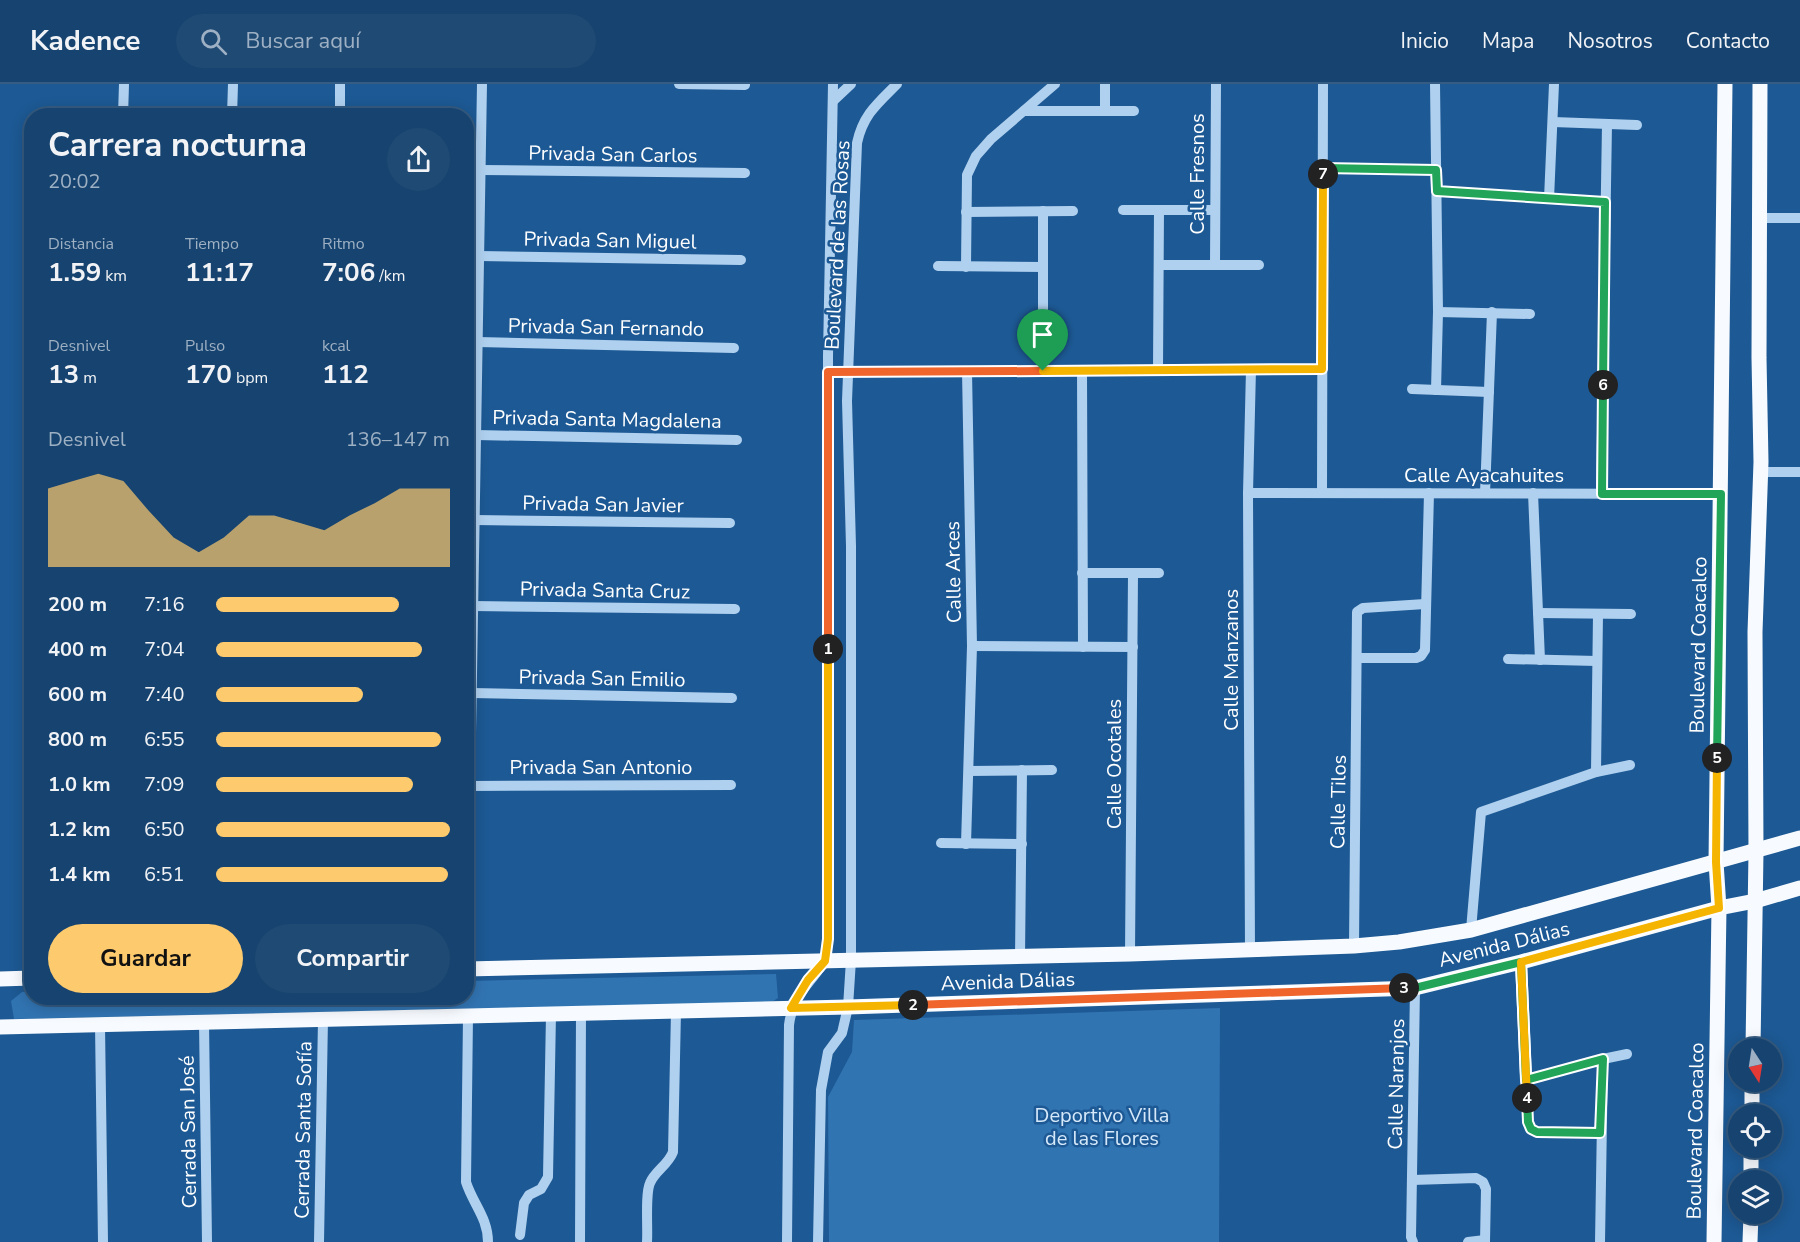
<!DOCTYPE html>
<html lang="es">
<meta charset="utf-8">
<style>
:root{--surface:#16436f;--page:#1f4a74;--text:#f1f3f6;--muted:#9eb0c3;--line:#355c82;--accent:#feca6e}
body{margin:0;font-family:"Nunito Sans",sans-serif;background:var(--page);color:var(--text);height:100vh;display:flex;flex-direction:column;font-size:22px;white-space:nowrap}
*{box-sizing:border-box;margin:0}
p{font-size:20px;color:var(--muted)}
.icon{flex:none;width:33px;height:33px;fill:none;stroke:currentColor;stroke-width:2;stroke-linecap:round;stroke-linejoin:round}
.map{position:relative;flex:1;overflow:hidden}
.panel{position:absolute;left:24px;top:24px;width:450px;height:897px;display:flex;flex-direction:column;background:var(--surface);border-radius:24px;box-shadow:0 3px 15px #0003,0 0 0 2px var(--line)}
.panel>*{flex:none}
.needle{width:39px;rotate:168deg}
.fabs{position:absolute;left:1728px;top:954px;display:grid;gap:12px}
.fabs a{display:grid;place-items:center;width:54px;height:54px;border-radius:50%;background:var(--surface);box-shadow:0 3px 15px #0003,0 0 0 2px var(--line);font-size:30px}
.pin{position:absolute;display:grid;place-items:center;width:51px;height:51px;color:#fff;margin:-62px -26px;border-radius:50% 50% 50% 0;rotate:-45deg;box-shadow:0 0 6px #0007}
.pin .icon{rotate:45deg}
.km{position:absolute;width:30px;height:30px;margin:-15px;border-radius:50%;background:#222;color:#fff;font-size:16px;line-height:30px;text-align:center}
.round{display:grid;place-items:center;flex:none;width:63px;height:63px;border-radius:32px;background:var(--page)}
.overview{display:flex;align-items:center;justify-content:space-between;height:102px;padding:0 24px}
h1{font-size:33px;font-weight:700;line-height:45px}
.stats{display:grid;grid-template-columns:repeat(3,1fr);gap:9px;height:102px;padding:6px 24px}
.stats div{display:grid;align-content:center}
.stats b{font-size:26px;font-weight:700}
.stats small{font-size:16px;font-weight:400}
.stats p{font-size:16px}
.chart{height:168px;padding:12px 24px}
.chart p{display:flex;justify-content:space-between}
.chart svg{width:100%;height:108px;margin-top:6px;fill:var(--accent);opacity:.7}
.primary-button{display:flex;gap:12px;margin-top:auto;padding:12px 24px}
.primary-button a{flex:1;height:69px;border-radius:36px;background:var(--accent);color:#111;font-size:24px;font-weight:700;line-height:69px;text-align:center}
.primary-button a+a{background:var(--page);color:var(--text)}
ul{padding:0 24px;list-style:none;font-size:20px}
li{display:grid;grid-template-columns:96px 72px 1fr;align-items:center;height:45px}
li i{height:15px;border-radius:8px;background:var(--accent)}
header{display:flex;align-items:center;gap:36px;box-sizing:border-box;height:84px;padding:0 30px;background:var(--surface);border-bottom:2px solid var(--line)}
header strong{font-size:28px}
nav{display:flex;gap:33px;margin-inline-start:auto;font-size:21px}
.search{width:420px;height:54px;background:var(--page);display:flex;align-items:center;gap:15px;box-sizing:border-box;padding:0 21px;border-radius:33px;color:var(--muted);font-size:22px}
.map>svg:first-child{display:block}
.green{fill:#3174b2}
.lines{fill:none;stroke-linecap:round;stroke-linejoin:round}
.minor{stroke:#afd0ef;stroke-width:10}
.major{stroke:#f7fbff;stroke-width:15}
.split-1-casing{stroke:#fff;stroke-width:12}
.split-2-casing{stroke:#fff;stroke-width:12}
.split-3-casing{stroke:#fff;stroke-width:12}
.split-4-casing{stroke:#fff;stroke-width:12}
.split-5-casing{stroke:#fff;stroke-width:12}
.split-6-casing{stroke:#fff;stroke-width:12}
.split-7-casing{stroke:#fff;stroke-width:12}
.split-8-casing{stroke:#fff;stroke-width:12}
.split-1{stroke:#f0652b;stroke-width:8}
.split-2{stroke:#f5b400;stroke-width:8}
.split-3{stroke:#f0652b;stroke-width:8}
.split-4{stroke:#22a559;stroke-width:8}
.split-5{stroke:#f5b400;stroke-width:8}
.split-6{stroke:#22a559;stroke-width:8}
.split-7{stroke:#22a559;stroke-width:8}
.split-8{stroke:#f5b400;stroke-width:8}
.labels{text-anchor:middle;stroke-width:5;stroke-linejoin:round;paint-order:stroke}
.street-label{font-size:20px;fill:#fff;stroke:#1d5994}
.park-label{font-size:20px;fill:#d6e9fa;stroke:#1d5994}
</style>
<header>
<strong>Kadence</strong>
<div class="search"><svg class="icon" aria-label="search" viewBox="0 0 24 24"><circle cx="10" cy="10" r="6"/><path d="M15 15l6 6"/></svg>Buscar aquí</div>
<nav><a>Inicio</a><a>Mapa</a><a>Nosotros</a><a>Contacto</a></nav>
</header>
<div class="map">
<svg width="1800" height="1158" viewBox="0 0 1800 1158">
<rect width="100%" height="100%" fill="#1d5994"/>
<!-- green -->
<g class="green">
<path d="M776,890L778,914L772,918L14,935L11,917L22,908H31L32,914H466L467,897Z"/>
<path d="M1220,924L1219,1158H829L828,1013L852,968L854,936Z"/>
</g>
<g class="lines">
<!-- minor -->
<g class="minor">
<path d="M679,0L745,1"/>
<path d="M1105,0V27"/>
<path d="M1435,0L1438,228L1436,306"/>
<path d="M834,16L851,0"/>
<path d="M1024,27H1134"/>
<path d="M123,32L124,0"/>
<path d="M232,32L233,0"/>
<path d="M340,32V0"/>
<path d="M1553,38L1637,41"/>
<path d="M1323,84L1436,86"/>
<path d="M481,86L745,89"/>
<path d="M1436,107L1605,118"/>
<path d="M1549,115L1554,0"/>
<path d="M1123,126H1215"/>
<path d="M966,128L1073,127"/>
<path d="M1759,134H1800"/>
<path d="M479,172L741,176"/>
<path d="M1215,180L1216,0"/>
<path d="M1159,181H1259"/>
<path d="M938,182L1043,183"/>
<path d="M966,183L967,91L976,72L991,55L1055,0"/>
<path d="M1438,228L1530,230"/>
<path d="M478,258L734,264"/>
<path d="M1158,286L1159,126"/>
<path d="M1043,287V127"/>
<path d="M1082,287L1083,563"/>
<path d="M828,288L1322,285"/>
<path d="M1412,305L1489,308"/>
<path d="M476,351L737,356"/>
<path d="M1761,388H1800"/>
<path d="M1248,409L1721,410"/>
<path d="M1322,409L1323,0"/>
<path d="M1485,409L1492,228"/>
<path d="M1533,409L1540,576"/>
<path d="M1601,410L1607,40"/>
<path d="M475,436L730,439"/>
<path d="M1082,489H1159"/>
<path d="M473,522L735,525"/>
<path d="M1538,529L1631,530"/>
<path d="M972,562L1133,563"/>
<path d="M1358,574H1416L1421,572L1425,566L1429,409"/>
<path d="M1508,575L1597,577"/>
<path d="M472,609L732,614"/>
<path d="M969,687L1052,686"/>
<path d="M1596,688L1598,530"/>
<path d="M470,702L731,701"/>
<path d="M941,759L1022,760"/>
<path d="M966,760L972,562L967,287"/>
<path d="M1471,846L1481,728L1596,688L1630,681"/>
<path d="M1354,862L1357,528L1363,524L1425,520"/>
<path d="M1250,866L1248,409L1251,285"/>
<path d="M1130,870L1133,490"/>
<path d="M1020,873L1022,686"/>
<path d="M1521,878L1528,1038L1531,1045L1537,1048L1600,1049"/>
<path d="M467,885L482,0"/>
<path d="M468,932L466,1098C473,1120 488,1134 488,1158"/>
<path d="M204,938L207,1158"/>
<path d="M100,941L103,1158"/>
<path d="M1526,996L1603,975L1627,970"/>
<path d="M1412,1096L1476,1094L1483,1098L1486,1105L1485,1158"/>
<path d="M520,1151L524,1119L529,1111L541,1105L548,1093L551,930"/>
<path d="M319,1158L323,935"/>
<path d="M580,1158L581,929"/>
<path d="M647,1158C648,1144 645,1110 650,1099C655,1087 668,1081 673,1068L676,927"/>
<path d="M787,1158L789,941C793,910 808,903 823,879C827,873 827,862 828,855V272L833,0"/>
<path d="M818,1158L821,1006L828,968L842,949L848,923L851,876V462L847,317L857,59C863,31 877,20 897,0"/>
<path d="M1413,1158L1411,1153L1415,904"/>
<path d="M1468,1158L1485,1156"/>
<path d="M1600,1158L1603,975"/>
</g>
<!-- major -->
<g class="major">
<path d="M466,885L1130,870L1354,862L1399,858L1471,846L1800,754"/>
<path d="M0,895L32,894"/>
<path d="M0,943L848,923L1415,904L1521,878L1719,824L1755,817L1800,804"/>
<path d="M1753,964L1756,768L1755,548L1761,378L1759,274L1760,0"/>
<path d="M1752,1030V998"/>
<path d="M1751,1096V1064"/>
<path d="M1714,1158L1719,824L1716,778L1725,0"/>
<path d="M1750,1158L1751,1130"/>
</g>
</g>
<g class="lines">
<!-- split-1 casing -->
<g class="split-1-casing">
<path id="split-1" d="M828,565V288L1043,287"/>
</g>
<!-- split-2 casing -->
<g class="split-2-casing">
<path id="split-2" d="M828,565V855L825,877L808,896L791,924L913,921"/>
</g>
<!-- split-3 casing -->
<g class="split-3-casing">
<path id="split-3" d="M913,921L1404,904"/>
</g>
<!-- split-4 casing -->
<g class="split-4-casing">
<path id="split-4" d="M1404,904H1415L1521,878L1526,996L1603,975L1600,1049L1537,1048L1531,1045L1528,1038L1527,1014"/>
</g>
<!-- split-5 casing -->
<g class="split-5-casing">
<path id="split-5" d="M1527,1014L1521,878L1719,824L1716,778L1717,674"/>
</g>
<!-- split-6 casing -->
<g class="split-6-casing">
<path id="split-6" d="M1603,301L1602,410H1721L1717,674"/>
</g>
<!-- split-7 casing -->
<g class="split-7-casing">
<path id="split-7" d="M1323,90V84L1436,86L1437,107L1605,118L1603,301"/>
</g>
<!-- split-8 casing -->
<g class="split-8-casing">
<path id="split-8" d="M1043,287L1322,285L1323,90"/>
</g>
<!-- split-1 -->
<use href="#split-1" class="split-1"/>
<!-- split-2 -->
<use href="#split-2" class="split-2"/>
<!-- split-3 -->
<use href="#split-3" class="split-3"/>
<!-- split-4 -->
<use href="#split-4" class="split-4"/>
<!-- split-5 -->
<use href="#split-5" class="split-5"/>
<!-- split-6 -->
<use href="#split-6" class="split-6"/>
<!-- split-7 -->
<use href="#split-7" class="split-7"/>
<!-- split-8 -->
<use href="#split-8" class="split-8"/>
</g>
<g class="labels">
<!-- street labels -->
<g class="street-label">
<text transform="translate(613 70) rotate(1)" y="7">Privada San Carlos</text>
<text transform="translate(1197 90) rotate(-90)" y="7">Calle Fresnos</text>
<text transform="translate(610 156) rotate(1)" y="7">Privada San Miguel</text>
<text transform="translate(837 161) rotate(-87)" y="7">Boulevard de las Rosas</text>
<text transform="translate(606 243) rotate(1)" y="7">Privada San Fernando</text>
<text transform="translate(607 335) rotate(1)" y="7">Privada Santa Magdalena</text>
<text x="1484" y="398">Calle Ayacahuites</text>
<text transform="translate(603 420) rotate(1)" y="7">Privada San Javier</text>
<text transform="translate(953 488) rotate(-91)" y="7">Calle Arces</text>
<text transform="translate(605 506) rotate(1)" y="7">Privada Santa Cruz</text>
<text transform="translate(1698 561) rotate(-89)" y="7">Boulevard Coacalco</text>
<text transform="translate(1231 576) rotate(-90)" y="7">Calle Manzanos</text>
<text transform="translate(602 594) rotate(1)" y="7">Privada San Emilio</text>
<text transform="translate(1114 680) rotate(-90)" y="7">Calle Ocotales</text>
<text x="601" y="690">Privada San Antonio</text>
<text transform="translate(1338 718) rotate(-89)" y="7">Calle Tilos</text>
<text transform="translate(1504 860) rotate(-14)" y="7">Avenida Dálias</text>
<text transform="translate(1008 897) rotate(-2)" y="7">Avenida Dálias</text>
<text transform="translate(1396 1000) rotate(-89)" y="7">Calle Naranjos</text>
<text transform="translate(303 1046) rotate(-89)" y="7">Cerrada Santa Sofía</text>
<text transform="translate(1695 1047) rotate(-89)" y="7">Boulevard Coacalco</text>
<text transform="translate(188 1048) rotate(-91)" y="7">Cerrada San José</text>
</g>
<!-- park labels -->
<g class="park-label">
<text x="1102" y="1038">Deportivo Villa<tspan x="1102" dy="23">de las Flores</tspan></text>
</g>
</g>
</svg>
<div class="fabs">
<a><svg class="needle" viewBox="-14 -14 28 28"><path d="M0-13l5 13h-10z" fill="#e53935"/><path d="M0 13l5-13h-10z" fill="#9eb0c3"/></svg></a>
<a><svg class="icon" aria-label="locate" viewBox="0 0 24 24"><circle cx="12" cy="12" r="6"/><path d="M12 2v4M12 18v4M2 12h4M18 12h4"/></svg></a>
<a><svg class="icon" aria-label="layers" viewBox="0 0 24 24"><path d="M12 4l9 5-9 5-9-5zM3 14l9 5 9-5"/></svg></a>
</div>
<div class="pin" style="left:1043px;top:287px;background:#1e9e55"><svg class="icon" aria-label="arrive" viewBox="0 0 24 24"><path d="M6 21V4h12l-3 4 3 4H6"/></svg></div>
<b class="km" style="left:828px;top:565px">1</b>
<b class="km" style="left:913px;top:921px">2</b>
<b class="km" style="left:1404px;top:904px">3</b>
<b class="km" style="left:1527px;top:1014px">4</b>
<b class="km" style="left:1717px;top:674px">5</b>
<b class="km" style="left:1603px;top:301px">6</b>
<b class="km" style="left:1323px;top:90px">7</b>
<section class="panel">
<div class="overview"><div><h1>Carrera nocturna</h1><p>20:02</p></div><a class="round"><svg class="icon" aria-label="share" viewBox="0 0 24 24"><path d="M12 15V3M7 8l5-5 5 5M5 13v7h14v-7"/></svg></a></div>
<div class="stats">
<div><p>Distancia</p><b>1.59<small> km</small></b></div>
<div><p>Tiempo</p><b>11:17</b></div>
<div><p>Ritmo</p><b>7:06<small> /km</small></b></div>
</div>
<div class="stats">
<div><p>Desnivel</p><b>13<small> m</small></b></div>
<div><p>Pulso</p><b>170<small> bpm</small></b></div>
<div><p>kcal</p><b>112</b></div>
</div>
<div class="chart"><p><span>Desnivel</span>136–147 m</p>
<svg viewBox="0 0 160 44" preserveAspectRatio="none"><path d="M0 44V12L10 9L20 6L30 9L40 21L50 32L60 38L70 32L80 23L90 23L100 26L110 29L120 23L130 18L140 12L150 12L160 12V44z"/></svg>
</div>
<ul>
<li><b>200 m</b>7:16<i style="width:78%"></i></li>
<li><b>400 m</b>7:04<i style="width:88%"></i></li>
<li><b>600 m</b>7:40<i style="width:63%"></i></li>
<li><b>800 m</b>6:55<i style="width:96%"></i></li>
<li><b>1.0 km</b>7:09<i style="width:84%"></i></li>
<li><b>1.2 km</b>6:50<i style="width:100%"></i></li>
<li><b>1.4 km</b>6:51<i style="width:99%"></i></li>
</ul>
<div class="primary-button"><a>Guardar</a><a>Compartir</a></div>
</section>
</div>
